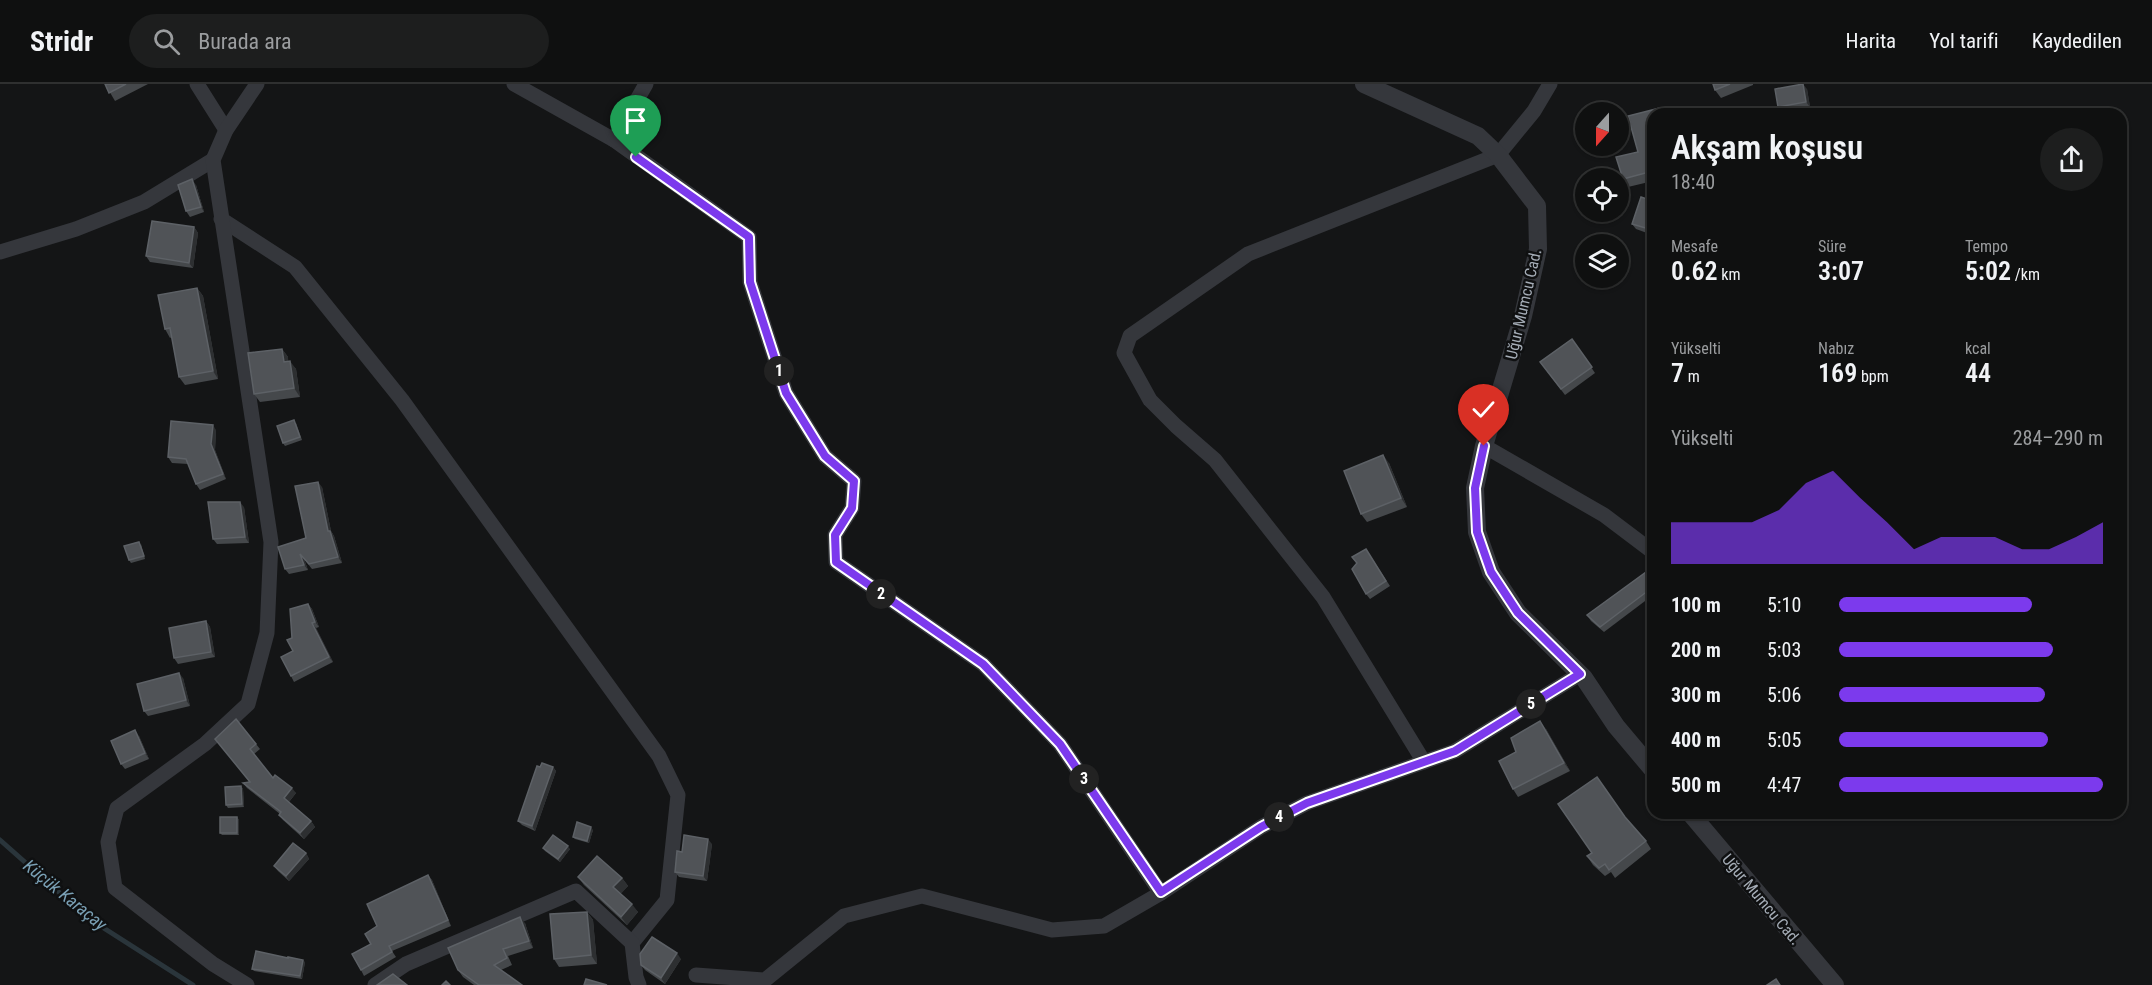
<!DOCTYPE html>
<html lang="tr">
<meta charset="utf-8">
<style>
:root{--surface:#0f1010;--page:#1d1e1e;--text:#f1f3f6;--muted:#9b9d9f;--line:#2f3030;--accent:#7c3aed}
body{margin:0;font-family:"Roboto Condensed",sans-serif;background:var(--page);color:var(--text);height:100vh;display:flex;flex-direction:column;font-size:22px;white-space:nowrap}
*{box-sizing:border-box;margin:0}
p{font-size:20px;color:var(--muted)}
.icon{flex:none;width:33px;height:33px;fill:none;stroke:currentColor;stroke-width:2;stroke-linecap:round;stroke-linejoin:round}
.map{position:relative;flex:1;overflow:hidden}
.details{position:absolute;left:1647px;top:24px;width:480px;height:711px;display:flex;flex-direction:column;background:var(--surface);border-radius:18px;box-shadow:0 2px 4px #0004,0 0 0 2px var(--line)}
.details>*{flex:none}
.needle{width:39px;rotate:201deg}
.controls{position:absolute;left:1575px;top:18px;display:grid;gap:12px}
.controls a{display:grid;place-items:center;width:54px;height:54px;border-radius:50%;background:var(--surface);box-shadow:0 2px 4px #0004,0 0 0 2px var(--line);font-size:30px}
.pin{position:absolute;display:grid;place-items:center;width:51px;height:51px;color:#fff;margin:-62px -26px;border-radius:50% 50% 50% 0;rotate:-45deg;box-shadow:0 0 6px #0007}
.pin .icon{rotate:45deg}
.km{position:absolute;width:30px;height:30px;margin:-15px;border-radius:50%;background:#222;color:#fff;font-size:16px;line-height:30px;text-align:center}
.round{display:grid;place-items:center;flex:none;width:63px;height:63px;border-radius:32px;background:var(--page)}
.summary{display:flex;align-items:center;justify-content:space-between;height:102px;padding:0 24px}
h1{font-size:33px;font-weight:600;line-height:45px}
.figures{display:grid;grid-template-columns:repeat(3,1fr);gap:9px;height:102px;padding:6px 24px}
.figures div{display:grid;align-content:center}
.figures b{font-size:26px;font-weight:600}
.figures small{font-size:16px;font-weight:400}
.figures p{font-size:16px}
.chart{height:168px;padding:12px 24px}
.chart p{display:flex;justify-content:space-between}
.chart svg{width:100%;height:108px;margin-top:6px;fill:var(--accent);opacity:.7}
ul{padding:0 24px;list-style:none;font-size:20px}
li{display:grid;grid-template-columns:96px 72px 1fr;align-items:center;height:45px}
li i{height:15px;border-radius:8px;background:var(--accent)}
header{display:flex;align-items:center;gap:36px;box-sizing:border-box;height:84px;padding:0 30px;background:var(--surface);border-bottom:2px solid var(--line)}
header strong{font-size:28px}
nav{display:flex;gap:33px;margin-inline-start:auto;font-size:21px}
.search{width:420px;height:54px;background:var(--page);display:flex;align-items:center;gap:15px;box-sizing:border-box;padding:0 21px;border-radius:33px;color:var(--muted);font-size:22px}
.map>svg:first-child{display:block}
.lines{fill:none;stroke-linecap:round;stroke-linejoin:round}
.stream{stroke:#2a353b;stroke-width:5}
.minor{stroke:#35373c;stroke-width:15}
.tertiary{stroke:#35373c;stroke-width:18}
.wall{fill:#45484b}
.shaded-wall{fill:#2d2f31}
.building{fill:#505357;stroke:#5d6166;stroke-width:1.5}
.route-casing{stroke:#fff;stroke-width:12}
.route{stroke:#7c3aed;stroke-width:8}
.labels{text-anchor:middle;stroke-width:5;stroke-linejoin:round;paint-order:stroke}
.street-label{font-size:16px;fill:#a5adb7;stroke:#0f1011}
.water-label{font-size:18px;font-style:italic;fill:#7aa0b5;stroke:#0f1011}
</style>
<header>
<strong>Stridr</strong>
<div class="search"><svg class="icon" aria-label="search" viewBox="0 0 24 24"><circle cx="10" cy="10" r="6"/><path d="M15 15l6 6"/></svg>Burada ara</div>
<nav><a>Harita</a><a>Yol tarifi</a><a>Kaydedilen</a></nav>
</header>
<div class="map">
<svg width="2152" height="901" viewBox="0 0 2152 901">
<rect width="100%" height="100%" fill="#141516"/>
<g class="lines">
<!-- stream -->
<path class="stream" d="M0,756L88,834L193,901"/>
<!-- minor -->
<g class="minor">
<path d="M197,0L226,46"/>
<path d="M514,0L614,56L749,153L750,198L786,309L825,372L854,397L852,424L835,451L836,478L983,580L1060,660L1161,809"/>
<path d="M614,56L646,0"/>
<path d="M221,135L295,183L402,316L659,672L678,711L667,816L632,859"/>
<path d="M0,168L76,145L144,118L213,76"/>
<path d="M1484,362L1604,431L1653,468"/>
<path d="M1424,678L1323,513L1215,376L1176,342L1150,316L1124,269L1130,252L1248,170L1498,71L1534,27L1550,0"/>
<path d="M696,891L765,896L844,832L922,812L1052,846L1104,842L1161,809L1261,743L1307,719L1455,667L1580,590"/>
<path d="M247,901L213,880L115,804L108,758L117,724L205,660L248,620L267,549L271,458L213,76L226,46L257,0"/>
<path d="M375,901L406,880L576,807L632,859L636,893L639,901"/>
</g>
<!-- tertiary -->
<g class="tertiary">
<path d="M1364,0L1478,52L1498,71L1537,122L1538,165L1523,232L1484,362L1475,404L1477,448L1491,488L1518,529L1584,594L1616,642L1653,686"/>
<path d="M1690,729L1835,901"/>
</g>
</g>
<!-- wall -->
<g class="wall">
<path d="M105,0H148L115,17Z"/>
<path d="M1713,0H1753V1L1721,14L1715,6Z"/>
<path d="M1807,5L1810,23L1782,28L1778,23Z"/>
<path d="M1653,30V97L1628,103L1623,95L1638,68Z"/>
<path d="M196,101L204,128L190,133L186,127Z"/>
<path d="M1653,117V160L1650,159L1646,154L1647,149L1636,145L1632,140Z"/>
<path d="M194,143L198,149L193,184L150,178L146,172Z"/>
<path d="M197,204L203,212L218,295L185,301L179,293L172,253L170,254L165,245Z"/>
<path d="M1572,255L1595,289L1565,311L1540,278Z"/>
<path d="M282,265L288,273V277L296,285L300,313L260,318L254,310Z"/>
<path d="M296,339L302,356L285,362L283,359Z"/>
<path d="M216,346L215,366L226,395L200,406L196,400L188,380L172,379L168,373Z"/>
<path d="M1389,379L1407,423L1367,438L1361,430Z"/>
<path d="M322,403L331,447L334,452L342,479L312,485L304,475L308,486L289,490L285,485L306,454Z"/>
<path d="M244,423L249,459L217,460L213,455Z"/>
<path d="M141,460L145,475L131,479L129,476Z"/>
<path d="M1366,465L1390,502L1370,515L1366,510L1357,480L1352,473Z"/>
<path d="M1653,483V511L1604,548L1591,537L1587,531Z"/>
<path d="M308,520L312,525L319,543L316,544L333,578L294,598L291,592L293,567L292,554Z"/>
<path d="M206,537L210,543L215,573L178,580L174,574Z"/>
<path d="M183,594L190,622L148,632L144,627Z"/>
<path d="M1546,645L1570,687L1518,713L1513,705L1516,668Z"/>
<path d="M139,652L149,675L125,685L121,680Z"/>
<path d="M215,655L256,660L260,665L254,670L273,694L296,709L289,718L311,737L315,743L304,755L283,736L279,731L280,730L247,704L243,699L250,698Z"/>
<path d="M540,683H553L556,687L535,747L522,741L518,737Z"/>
<path d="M241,702L243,705L244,723L228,724L226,721Z"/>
<path d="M237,733L239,736V751H222L220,749Z"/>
<path d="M1625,734L1646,757L1651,765L1615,794L1611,788L1605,792L1593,781L1587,772L1592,769Z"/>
<path d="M593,746L589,759L575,755L573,753Z"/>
<path d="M712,760L707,797L679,793L675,788L682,768Z"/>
<path d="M543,764L570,765L560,778L545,767Z"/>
<path d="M306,769L309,775L289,797L278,787L274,782Z"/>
<path d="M428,791L432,796L451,842L392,867L396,873L364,892L361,886L377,842Z"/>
<path d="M578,793L622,794L628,802L620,810L638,828L627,841L584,801Z"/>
<path d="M587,828L593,836L597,880L559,883L554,875Z"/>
<path d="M525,839L533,864L508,872L512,881L501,886L522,901H474L463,893L458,886Z"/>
<path d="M681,875L665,900L645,886L641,881Z"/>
<path d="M305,878L302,895L254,887L252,885Z"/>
</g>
<!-- shaded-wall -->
<g class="shaded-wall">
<path d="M1803,0L1807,5L1810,23L1806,18Z"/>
<path d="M192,95L196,101L204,128L201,123Z"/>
<path d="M194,143L198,149L193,184L189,179Z"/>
<path d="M197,204L203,212L218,295L213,287Z"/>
<path d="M282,265L288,273L289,286L284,278Z"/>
<path d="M290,277L296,285L300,313L294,304Z"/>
<path d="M213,341L216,346L215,366L226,395L223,390L211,360Z"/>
<path d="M1383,371L1389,379L1407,423L1401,414Z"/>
<path d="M318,398L322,403L331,447L334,452L342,479L338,473L328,447Z"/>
<path d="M240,418L244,423L249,459L245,453Z"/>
<path d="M300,470L304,475L308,486L304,481Z"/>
<path d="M308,520L312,525L319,543L315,538Z"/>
<path d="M206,537L210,543L215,573L211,568Z"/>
<path d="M312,539L316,544L333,578L329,573Z"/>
<path d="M179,589L183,594L190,622L186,616Z"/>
<path d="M1540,637L1546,645L1570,687L1564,679Z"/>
<path d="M135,646L139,652L149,675L145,669Z"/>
<path d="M553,683L556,687L535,747L532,742Z"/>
<path d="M241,702L243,705L244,723L242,720Z"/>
<path d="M292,704L296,709L288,719L284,714Z"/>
<path d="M237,733L239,736V751L237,749Z"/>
<path d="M311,737L315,743L304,755L300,749Z"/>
<path d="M591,743L593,746L589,759L587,757Z"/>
<path d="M708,755L712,760L707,797L703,792Z"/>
<path d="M568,762L570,765L560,778L558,775Z"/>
<path d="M306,769L309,775L289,797L286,792Z"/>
<path d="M428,791L432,796L451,842L448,836Z"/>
<path d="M622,794L628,802L619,812L613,803Z"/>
<path d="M632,820L638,828L627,841L621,833Z"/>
<path d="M587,828L593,836L597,880L591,871Z"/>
<path d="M520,833L525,839L533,864L529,857Z"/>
<path d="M677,869L681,875L665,900L661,894Z"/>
<path d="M303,876L305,878L302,895L300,892Z"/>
</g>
<!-- building -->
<g class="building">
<path d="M105,0H126L109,9Z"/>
<path d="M1713,0H1730L1715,6Z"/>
<path d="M1803,0L1806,18L1778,23L1775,5Z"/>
<path d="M1660,24L1662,30H1653V87L1623,95L1616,73L1638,68L1628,32Z"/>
<path d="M192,95L201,123L186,127L178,101Z"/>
<path d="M1641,113L1653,117V156L1646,154L1649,145L1632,140Z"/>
<path d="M152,137L194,143L189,179L146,172Z"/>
<path d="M197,204L213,287L179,293L170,244L165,245L158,211Z"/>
<path d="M1572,255L1592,283L1561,305L1540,278Z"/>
<path d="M282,265L284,278L290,277L294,304L254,310L248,269Z"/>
<path d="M294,336L300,353L283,359L277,342Z"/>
<path d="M171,337L213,341L211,360L223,390L196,400L186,375L168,373Z"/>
<path d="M1383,371L1401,414L1361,430L1344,387Z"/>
<path d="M318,398L328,447H330L338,473L309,480L300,470L304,481L285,485L278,463L306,454L295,402Z"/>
<path d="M208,418H240L245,453L213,455Z"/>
<path d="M139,458L144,472L129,476L124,462Z"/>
<path d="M1366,465L1386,497L1366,510L1352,485L1357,479L1352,473Z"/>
<path d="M1653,483V503L1600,543L1587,531Z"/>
<path d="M308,520L315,538L312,539L329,573L291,592L281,573L293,567L287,556L292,554L290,525Z"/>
<path d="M206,537L211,568L174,574L169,544Z"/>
<path d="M179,589L186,616L144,627L137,600Z"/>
<path d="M236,635L256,660L250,665L273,694L275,691L292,704L284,714L311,737L300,749L279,731L281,728L243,699L250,698L215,655Z"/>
<path d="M1540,637L1564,679L1513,705L1499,677L1516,668L1511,654Z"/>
<path d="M135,646L145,669L121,680L111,657Z"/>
<path d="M542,679L553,683L532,742L518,737L537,682L540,683Z"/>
<path d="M1597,693L1625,733L1646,757L1609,786L1605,780L1599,784L1587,772L1592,769L1558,720Z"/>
<path d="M241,702L242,720L226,721L225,703Z"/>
<rect x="220" y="733" width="17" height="16"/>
<path d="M577,738L591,743L587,757L573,753Z"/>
<path d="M553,751L568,762L558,775L543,764Z"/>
<path d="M684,751L708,755L703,792L675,788L677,767L682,768Z"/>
<path d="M293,759L306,769L286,792L274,782Z"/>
<path d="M597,772L622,794L613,803L632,820L621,833L578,793Z"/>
<path d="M428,791L448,836L389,862L392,868L361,886L352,870L371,860L365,850L377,842L367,820Z"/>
<path d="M587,828L591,871L554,875L550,830Z"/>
<path d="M520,833L529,857L503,865L507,874L494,881L522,901H479L458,886L448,864Z"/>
<path d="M652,853L677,869L661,894L641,881L640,870Z"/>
<path d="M256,867L288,874V873L303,876L300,892L252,885Z"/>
<path d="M393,890L407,901H377Z"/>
<path d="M586,895L607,901H584Z"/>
<path d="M1776,895L1780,901H1767Z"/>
<path d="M446,897L450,901H442Z"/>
</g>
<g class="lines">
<!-- route casing -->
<g class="route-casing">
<path id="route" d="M636,73L749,153L750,198L786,309L825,372L854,397L852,424L835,451L836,478L983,580L1060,660L1161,808L1261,743L1307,719L1455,667L1580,590L1518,529L1491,488L1477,448L1475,404L1484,362"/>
</g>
<!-- route -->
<use href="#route" class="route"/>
</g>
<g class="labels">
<!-- street labels -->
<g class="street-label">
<text transform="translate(1523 220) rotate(-77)" y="6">Uğur Mumcu Cad.</text>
<text transform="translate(1762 815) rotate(50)" y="6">Uğur Mumcu Cad.</text>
</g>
<!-- water labels -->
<g class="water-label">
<text transform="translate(65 811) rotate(39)" y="6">Küçük Karaçay</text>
</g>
</g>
</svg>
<div class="controls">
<a><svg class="needle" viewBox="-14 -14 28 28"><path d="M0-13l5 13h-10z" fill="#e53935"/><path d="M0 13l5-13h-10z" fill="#9b9d9f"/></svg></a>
<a><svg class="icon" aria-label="locate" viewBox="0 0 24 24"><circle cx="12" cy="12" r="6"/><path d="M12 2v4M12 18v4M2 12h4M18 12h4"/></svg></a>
<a><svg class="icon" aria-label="layers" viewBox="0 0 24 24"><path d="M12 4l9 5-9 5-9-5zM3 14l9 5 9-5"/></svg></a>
</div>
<div class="pin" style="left:636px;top:73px;background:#1e9e55"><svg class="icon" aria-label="arrive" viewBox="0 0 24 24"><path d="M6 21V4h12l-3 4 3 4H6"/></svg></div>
<div class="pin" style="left:1484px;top:362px;background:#d93025"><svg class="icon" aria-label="check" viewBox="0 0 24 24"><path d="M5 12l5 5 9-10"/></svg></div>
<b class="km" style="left:779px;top:287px">1</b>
<b class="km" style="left:881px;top:510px">2</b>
<b class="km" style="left:1084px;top:695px">3</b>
<b class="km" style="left:1279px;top:733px">4</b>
<b class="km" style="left:1531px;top:620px">5</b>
<section class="details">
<div class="summary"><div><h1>Akşam koşusu</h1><p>18:40</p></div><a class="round"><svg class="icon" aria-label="share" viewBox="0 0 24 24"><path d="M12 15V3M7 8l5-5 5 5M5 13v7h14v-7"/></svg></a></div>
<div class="figures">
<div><p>Mesafe</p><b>0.62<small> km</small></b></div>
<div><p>Süre</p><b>3:07</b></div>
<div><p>Tempo</p><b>5:02<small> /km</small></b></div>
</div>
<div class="figures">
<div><p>Yükselti</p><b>7<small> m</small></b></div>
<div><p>Nabız</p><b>169<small> bpm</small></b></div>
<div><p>kcal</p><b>44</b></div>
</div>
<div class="chart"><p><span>Yükselti</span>284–290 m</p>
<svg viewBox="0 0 160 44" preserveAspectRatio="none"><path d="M0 44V27L10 27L20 27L30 27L40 22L50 11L60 6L70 17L80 27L90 38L100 33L110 33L120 33L130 38L140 38L150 33L160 27V44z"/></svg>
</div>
<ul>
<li><b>100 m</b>5:10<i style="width:73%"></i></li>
<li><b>200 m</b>5:03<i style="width:81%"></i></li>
<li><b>300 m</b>5:06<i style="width:78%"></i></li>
<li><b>400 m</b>5:05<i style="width:79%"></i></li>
<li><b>500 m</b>4:47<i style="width:100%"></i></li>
</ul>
</section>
</div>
